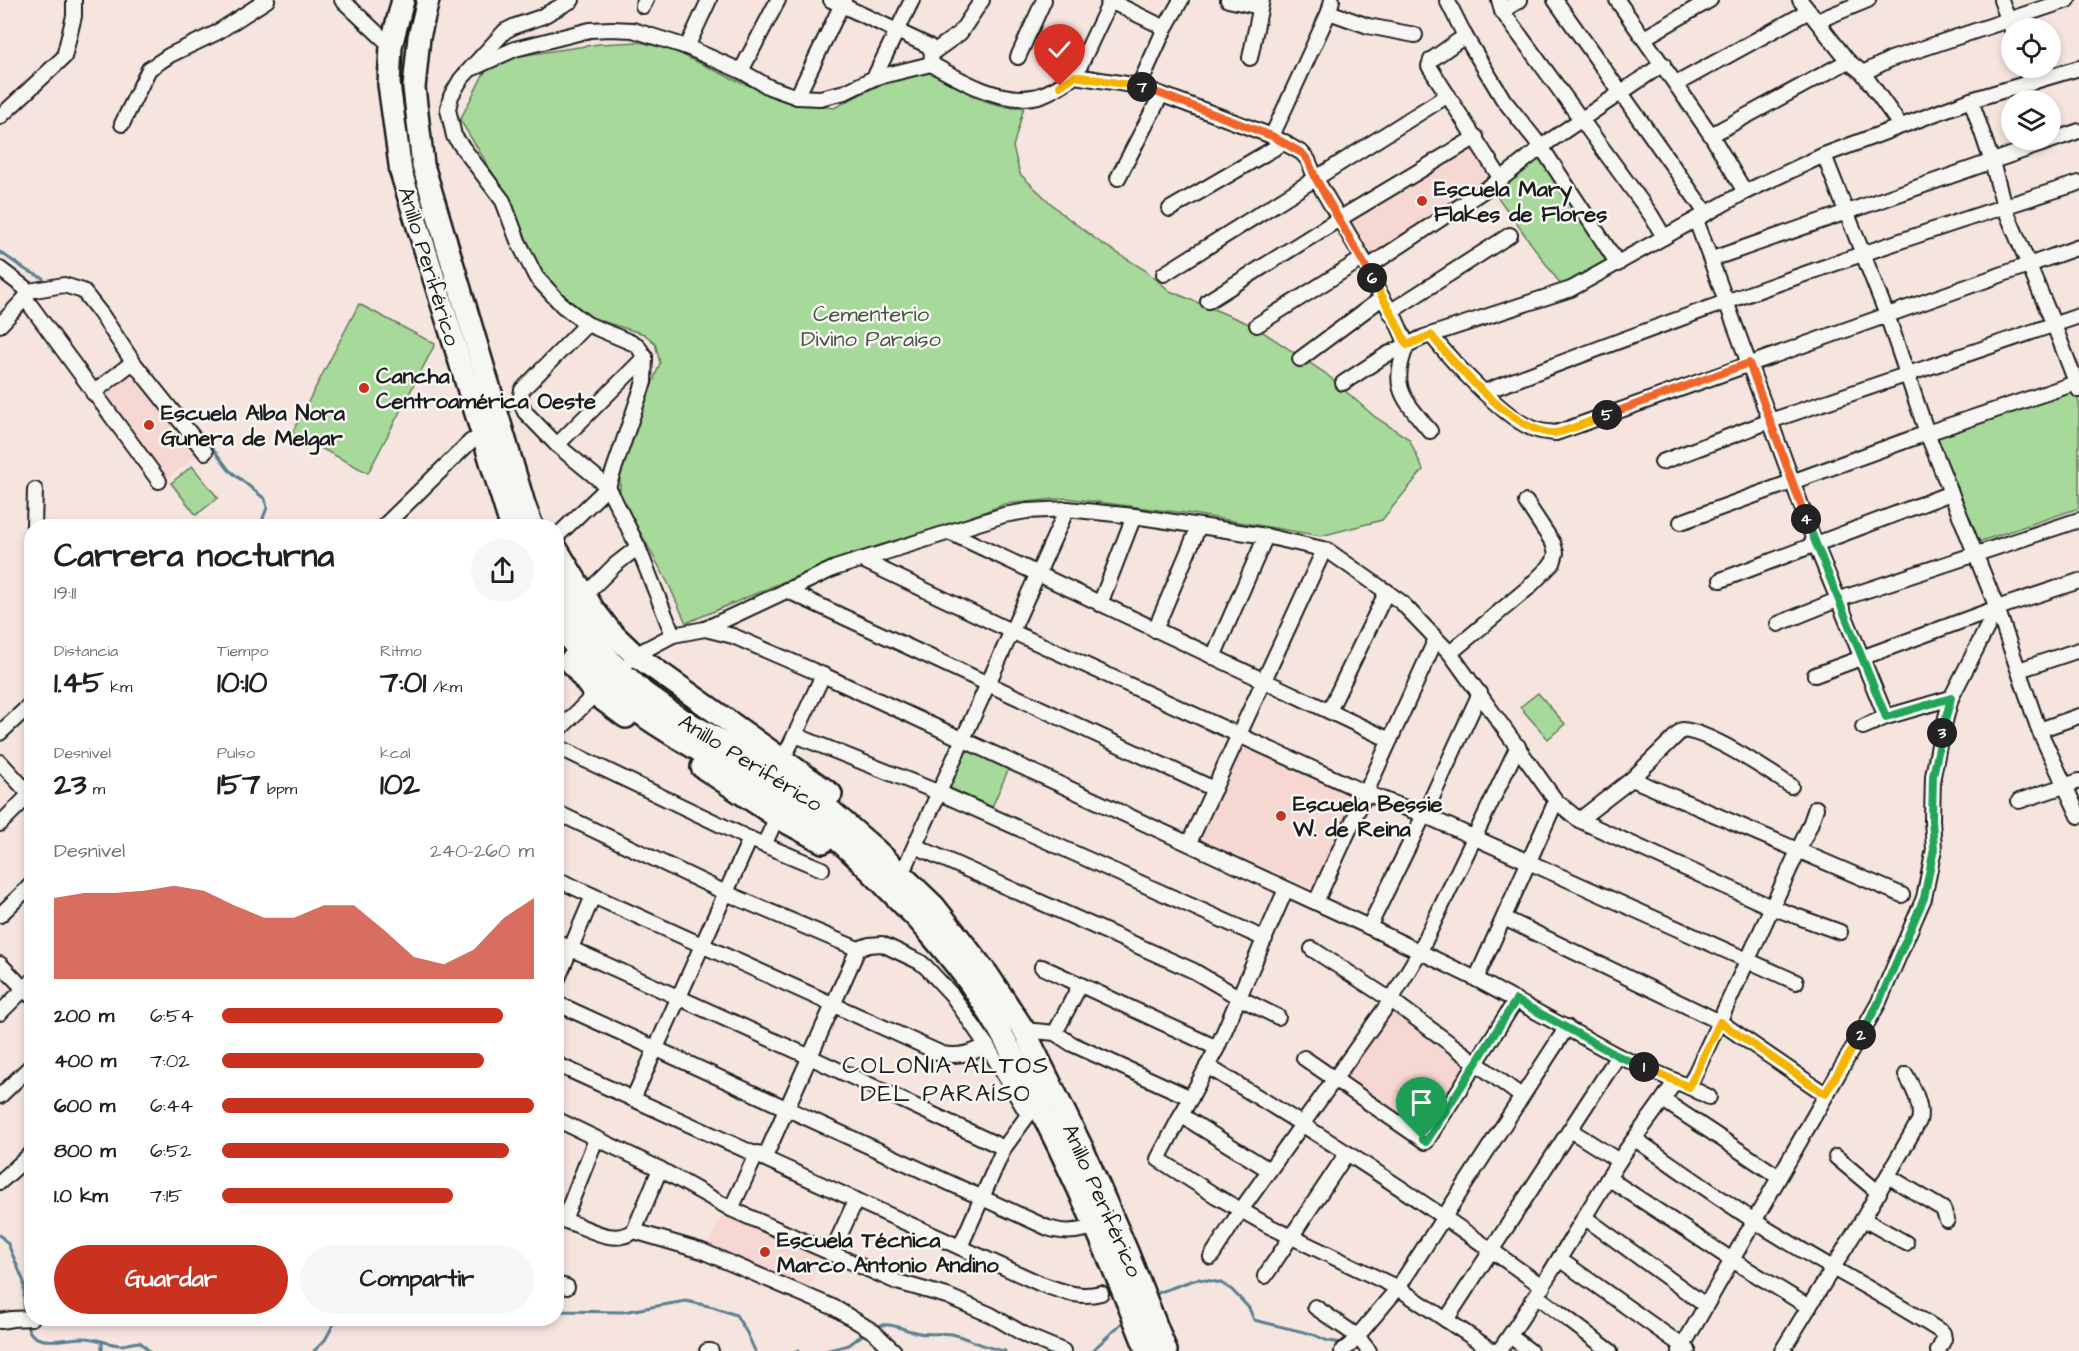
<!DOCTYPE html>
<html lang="es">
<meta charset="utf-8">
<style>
:root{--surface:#fff;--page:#f6f6f6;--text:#202124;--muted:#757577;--accent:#c8321e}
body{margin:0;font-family:"Architects Daughter",sans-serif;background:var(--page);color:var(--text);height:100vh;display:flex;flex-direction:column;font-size:22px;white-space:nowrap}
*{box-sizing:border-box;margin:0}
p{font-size:20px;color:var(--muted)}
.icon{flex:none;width:33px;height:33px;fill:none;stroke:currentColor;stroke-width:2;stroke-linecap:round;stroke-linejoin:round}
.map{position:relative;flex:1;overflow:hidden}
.sheet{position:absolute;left:24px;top:519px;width:540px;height:807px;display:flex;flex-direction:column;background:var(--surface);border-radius:24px;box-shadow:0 3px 9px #0003}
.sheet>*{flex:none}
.buttons{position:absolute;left:2001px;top:18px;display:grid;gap:12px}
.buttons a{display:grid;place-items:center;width:60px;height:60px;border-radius:50%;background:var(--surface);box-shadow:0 3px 9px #0003;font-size:30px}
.pin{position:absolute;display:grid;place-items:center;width:51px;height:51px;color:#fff;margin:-62px -26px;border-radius:50% 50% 50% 0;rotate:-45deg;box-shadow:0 0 6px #0007}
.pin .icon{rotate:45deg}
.km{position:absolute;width:30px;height:30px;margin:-15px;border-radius:50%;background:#222;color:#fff;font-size:16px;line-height:30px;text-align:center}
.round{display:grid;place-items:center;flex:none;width:63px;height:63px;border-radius:32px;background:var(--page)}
.summary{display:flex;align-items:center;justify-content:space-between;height:102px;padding:0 30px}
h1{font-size:33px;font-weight:800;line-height:45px}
.metrics{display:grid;grid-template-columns:repeat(3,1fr);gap:9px;height:102px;padding:6px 30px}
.metrics div{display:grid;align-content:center}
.metrics b{font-size:30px;font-weight:800}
.metrics small{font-size:16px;font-weight:400}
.metrics p{font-size:16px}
.chart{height:168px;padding:12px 30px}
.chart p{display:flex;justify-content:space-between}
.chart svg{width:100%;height:108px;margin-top:6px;fill:var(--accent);opacity:.7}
.primary-button{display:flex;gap:12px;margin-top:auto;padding:12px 30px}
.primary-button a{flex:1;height:69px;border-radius:36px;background:var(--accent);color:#fff;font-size:24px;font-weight:800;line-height:69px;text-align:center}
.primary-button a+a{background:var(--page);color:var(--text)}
ul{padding:0 30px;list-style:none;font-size:20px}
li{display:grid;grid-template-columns:96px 72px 1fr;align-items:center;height:45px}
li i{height:15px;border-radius:8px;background:var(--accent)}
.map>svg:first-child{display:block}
.built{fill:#f6d7d2}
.green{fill:#a7d99a;stroke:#627a5b;stroke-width:1.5}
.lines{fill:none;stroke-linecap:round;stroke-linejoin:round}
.stream{stroke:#578091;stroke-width:3}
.minor-casing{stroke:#1c1c1c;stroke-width:18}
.highway-casing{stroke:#1c1c1c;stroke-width:26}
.minor{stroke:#f6f6f2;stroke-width:14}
.highway{stroke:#f6f6f2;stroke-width:21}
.split-1-casing{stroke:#fff;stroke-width:12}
.split-2-casing{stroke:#fff;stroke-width:12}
.split-3-casing{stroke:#fff;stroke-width:12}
.split-4-casing{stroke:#fff;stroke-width:12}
.split-5-casing{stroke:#fff;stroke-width:12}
.split-6-casing{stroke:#fff;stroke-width:12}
.split-7-casing{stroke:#fff;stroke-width:12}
.split-8-casing{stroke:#fff;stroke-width:12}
.split-1{stroke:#22a559;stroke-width:8}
.split-2{stroke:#f5b400;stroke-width:8}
.split-3{stroke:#22a559;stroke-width:8}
.split-4{stroke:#22a559;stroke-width:8}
.split-5{stroke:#f0652b;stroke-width:8}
.split-6{stroke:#f5b400;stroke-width:8}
.split-7{stroke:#f0652b;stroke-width:8}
.split-8{stroke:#f5b400;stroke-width:8}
.poi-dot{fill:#c8321e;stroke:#f6f6f2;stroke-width:2}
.labels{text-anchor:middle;stroke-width:5;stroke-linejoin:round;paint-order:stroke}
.poi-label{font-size:22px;font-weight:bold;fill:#1c1c1c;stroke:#f6f6f2;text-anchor:start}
.street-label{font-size:22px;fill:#1c1c1c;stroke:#f6f6f2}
.park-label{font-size:22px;fill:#465542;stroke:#f6f6f2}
.neighbourhood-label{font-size:24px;letter-spacing:1.5px;fill:#1c1c1c;stroke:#f6f6f2}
</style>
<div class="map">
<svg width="2079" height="1351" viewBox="0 0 2079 1351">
<rect width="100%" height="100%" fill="#f6e4df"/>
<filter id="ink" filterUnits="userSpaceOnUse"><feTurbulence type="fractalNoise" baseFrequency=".0167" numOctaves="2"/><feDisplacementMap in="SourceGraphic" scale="12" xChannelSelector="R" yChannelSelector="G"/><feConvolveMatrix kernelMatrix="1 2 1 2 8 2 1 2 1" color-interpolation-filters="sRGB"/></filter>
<g filter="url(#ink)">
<!-- built -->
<g class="built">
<path d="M1475,145L1496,178L1368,261L1346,225Z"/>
<path d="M133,371L198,455L164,481L101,395Z"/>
<path d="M1242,744L1362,795L1318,891L1200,838Z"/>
<path d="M1393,1006L1472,1066L1427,1136L1340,1078Z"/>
<path d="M725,1209L824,1255L806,1294L705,1249Z"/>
</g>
<!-- green -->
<g class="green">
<path d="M639,42L670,49L733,79L787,101L834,108L871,89L910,74L929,71L938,74L971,95L988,102L1008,107H1024L1013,147L1020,174L1060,212L1101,243L1145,270L1170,291L1254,326L1325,373L1375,417L1409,439L1423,470L1382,520L1321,536L1192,514L1066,498L1005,504L946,526L840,558L686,623L669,585L620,495V478L623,462L660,363L655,343L644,334L588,317L559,293L541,272L510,201L460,120L484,73L505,58L599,44Z"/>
<path d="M1541,157L1614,262L1585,278L1561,285L1494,192Z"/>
<path d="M359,304L435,344L368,473L292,433Z"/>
<path d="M2075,390L2079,403V508L1975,543L1938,438Z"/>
<path d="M192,466L218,498L196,515L171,483Z"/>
<path d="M1538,693L1565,724L1548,739L1520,707Z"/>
<path d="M968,748L1010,766L992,807L950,788Z"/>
</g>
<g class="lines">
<!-- stream -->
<g class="stream">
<path d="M0,252L26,270L43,278"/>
<path d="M210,445L229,470L265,499L267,508L263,518L264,526"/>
<path d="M0,1235L8,1244L24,1282V1313"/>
<path d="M1153,1297L1160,1292L1191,1281L1198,1279L1211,1281L1221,1283L1232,1290L1249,1308L1254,1320L1312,1334L1328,1341L1344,1343"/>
<path d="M556,1311L623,1312L686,1301L713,1307L736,1315L747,1333L755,1351"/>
<path d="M469,1318C487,1324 504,1326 522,1318"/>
<path d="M26,1322C31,1351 65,1337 85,1338C97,1338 109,1345 121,1345C127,1345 133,1342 140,1342L149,1351"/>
<path d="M874,1327C890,1321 900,1329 915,1332C927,1336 940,1332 952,1334C971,1339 986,1349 1005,1351"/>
<path d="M102,1351V1341"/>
<path d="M314,1351L325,1340L337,1318"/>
<path d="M797,1351H798"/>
<path d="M825,1351L849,1345L866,1332"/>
<path d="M1092,1351L1125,1320"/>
</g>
<!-- minor casing -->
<g class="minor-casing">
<g id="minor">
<path d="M342,0L391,46"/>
<path d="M572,0L541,17L515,26L505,31L461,79L451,96L448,109L454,136L503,201L518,241L536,277L563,306L587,324L637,345L645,357L644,382L608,487L638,547L673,635"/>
<path d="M831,0L929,46L932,53L931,64"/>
<path d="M1108,0L1165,28"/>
<path d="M1228,0L1260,7"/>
<path d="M1447,0L1465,36L1503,99L1542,148L1618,264"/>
<path d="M1499,0L1502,11L1651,215L1664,237"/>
<path d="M1555,0L1706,213"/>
<path d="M1617,0L1711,135L1745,192"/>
<path d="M1800,0L1848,61L1863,73L1900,125"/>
<path d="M2001,0L2012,30"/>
<path d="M643,6L646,0"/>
<path d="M1502,11L1520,0"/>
<path d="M1329,12L1368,26L1415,35"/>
<path d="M1817,21L1868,0"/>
<path d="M1465,36L1431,60L1429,66L1501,179"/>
<path d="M1644,38L1710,0"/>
<path d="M687,47L709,0"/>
<path d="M932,53L960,33L982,0"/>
<path d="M1018,57L1044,0"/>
<path d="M1250,58L1262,0"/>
<path d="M473,68L515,49L590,30L611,29L633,30L687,47L741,71L769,87L797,97L820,98L845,92L874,78L931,64C961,80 997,103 1033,97C1047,95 1063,84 1075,76L1139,86L1272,136L1302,153L1308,160L1316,179L1368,267L1377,289L1396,320L1407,345C1389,388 1404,399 1430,431"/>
<path d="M2025,68L2031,83"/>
<path d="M741,71L778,0"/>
<path d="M1863,73L1891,59L2068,0"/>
<path d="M1075,76L1111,0"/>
<path d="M874,78L912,0"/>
<path d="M1676,84L1809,11"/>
<path d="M1139,86L1165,28L1181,0"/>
<path d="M797,97L844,0"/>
<path d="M1971,100L1992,162L2004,206L2054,325L2079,390"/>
<path d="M0,117L64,57L74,16V0"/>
<path d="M122,124L149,69L170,55L216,33L267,0"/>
<path d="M1711,135L1848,61"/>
<path d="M1272,136L1329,12L1332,0"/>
<path d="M1824,155L1887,315L1927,433L1997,608L2039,730L2079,816"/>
<path d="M1118,178L1161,95"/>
<path d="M1170,209L1285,142"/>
<path d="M1696,220L1815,543L1886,717L1951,698"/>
<path d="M1712,259L2079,131"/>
<path d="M1368,267L1501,179L1548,142L1663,64"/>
<path d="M0,269L29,291L64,285L83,291L101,314L133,362L205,452"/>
<path d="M1164,274L1448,95"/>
<path d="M25,298L159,481"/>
<path d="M1208,301L1339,219L1476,137"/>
<path d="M1390,312L1510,235"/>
<path d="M587,324L522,390L520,400L525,412L557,445L608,487"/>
<path d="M0,325L25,298L29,291"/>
<path d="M1257,325L1362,259"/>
<path d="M1431,335C1450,359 1508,423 1537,430C1543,432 1550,432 1556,433L2079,247"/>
<path d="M1300,359L1382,298"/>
<path d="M1343,383L1386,355L1424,337L1571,289L1745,192L1824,155L1971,100L2079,68"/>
<path d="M1484,392C1680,317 1878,245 2079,183"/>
<path d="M93,393L133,362"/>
<path d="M557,445L645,357"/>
<path d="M1662,462L1770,421L2079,316"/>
<path d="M1681,522L1927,433L2079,382"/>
<path d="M34,526L35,490"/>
<path d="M384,526L471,441"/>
<path d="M949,532L1390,740"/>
<path d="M556,537L608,487"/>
<path d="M862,560L1013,632L1366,793L1424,815L1796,982"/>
<path d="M1721,580L1951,493"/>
<path d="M786,590L1214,789"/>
<path d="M585,595L615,565L638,547"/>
<path d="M1100,604L1134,516"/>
<path d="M1778,624L1837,600L2079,520"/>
<path d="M705,629L733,636L823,675L1369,927L1476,979L1618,1056L1689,1087L1810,825L1816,808"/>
<path d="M1155,630L1199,526"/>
<path d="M1450,653L1528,588L1553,563L1556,553L1553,543L1526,502"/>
<path d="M1213,657L1266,536"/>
<path d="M631,660L635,655L673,635L705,629L835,568L1004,515L1027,511L1067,509L1134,516L1266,536L1327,550L1401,602L1450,653L1556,801L1579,820L1771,907L1840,932"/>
<path d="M2019,670L2079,650"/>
<path d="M1815,675L1997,608L2079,581"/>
<path d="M1329,711L1387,591"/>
<path d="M1863,727L1886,717"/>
<path d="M2039,730L2079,716"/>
<path d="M0,733L32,703"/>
<path d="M556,733L598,691"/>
<path d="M795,735L823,675"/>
<path d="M556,746L750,839L822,869"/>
<path d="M783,759L795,735L940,793L1265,939"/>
<path d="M0,762L32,797"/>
<path d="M1632,779L1902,895"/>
<path d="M2019,801L2079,781"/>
<path d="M556,812L726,893L858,949L869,945L882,944L920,962L926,967L952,995L987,1046L1028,1115L1004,1148L960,1247"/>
<path d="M1579,820L1632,779L1682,730C1709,731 1767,770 1791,786"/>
<path d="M0,824L32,792"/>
<path d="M1189,843L1324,550"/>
<path d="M764,845L777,817"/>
<path d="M915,846L1194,971L1240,998L1278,1017"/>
<path d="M907,863L1067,509"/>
<path d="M556,879L942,1054C960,1057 971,1053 987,1046"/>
<path d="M1286,889L1217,1048L1158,1159L1216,1196L1269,1226L1398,1288L1493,1351"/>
<path d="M1316,902L1436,639"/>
<path d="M0,915L32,884"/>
<path d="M1504,918L1720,1022L1825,1094"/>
<path d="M1369,927L1424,815L1480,693"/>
<path d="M556,942L810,1057L1004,1148"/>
<path d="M1312,949L1391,1000L1521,1096"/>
<path d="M0,964L32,997"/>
<path d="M1042,967L1217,1048"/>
<path d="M1476,979L1556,801"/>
<path d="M556,983L593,896"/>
<path d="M556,1003L1048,1228C1066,1234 1078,1231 1096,1227"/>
<path d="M0,1013L32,981"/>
<path d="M1024,1030L1055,1033L1072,1044L1191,1098"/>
<path d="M1055,1033L1080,985"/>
<path d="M1304,1058L1426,1142L1516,1000"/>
<path d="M556,1064L1041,1284C1062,1291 1079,1299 1101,1293"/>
<path d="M1207,1066C1322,1135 1434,1208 1543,1287"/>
<path d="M1689,1087L1709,1097"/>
<path d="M0,1096L32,1065"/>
<path d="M633,1099L750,839"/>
<path d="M1663,1100L1779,1177"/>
<path d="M1181,1115L1269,1170"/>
<path d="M556,1119L660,1169L731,1209L897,1282L947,1296L991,1315L1027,1336L1063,1351"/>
<path d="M1570,1130L1619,1161"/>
<path d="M1635,1139C1674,1166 1713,1194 1753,1220C1814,1260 1881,1293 1943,1333L1944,1339L1938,1351"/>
<path d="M765,1157L858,949"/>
<path d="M1836,1157L1879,1193"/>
<path d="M660,1169L634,1231L702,1251L835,1308L874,1332L894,1351"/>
<path d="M1888,1176L1943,1209L1947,1220"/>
<path d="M1608,1178L1732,1260L1809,1307"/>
<path d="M0,1182L32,1153"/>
<path d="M731,1209L757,1153"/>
<path d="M1584,1217L1705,1305"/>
<path d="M557,1219C582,1222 609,1248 634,1231"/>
<path d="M1863,1219L1906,1243"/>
<path d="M564,1220L596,1139"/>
<path d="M831,1254L856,1200"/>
<path d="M1211,1257L1241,1210L1391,1000L1420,951L1518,746"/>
<path d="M1559,1259L1688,1350"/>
<path d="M1265,1276L1347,1153"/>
<path d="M556,1284L567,1287"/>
<path d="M1537,1296L1610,1351"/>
<path d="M1315,1307L1357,1336L1369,1351"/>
<path d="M1446,1320L1618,1056"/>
<path d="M0,1321L12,1319L32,1318"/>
<path d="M1510,1336L1530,1351"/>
<path d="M707,1351H711"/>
<path d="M1342,1351L1350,1345L1398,1288L1567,1027"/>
<path d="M1499,1351C1542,1291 1578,1226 1617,1164C1635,1135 1658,1110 1675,1081"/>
<path d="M1680,1351L1878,1004L1924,898L1934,849L1932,820L1933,776L1939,745L1951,698L1997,608"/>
<path d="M1782,1351L1863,1219L1919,1121C1923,1106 1913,1088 1906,1075"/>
</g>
</g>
<!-- highway casing -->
<g class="highway-casing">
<g id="highway">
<path d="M403,0L391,46L389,84L401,172L511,526"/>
<path d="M428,0L419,37L414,88L423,165L524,504L532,526"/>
<path d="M556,548L593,609L611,632L635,655L831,794"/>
<path d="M556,580L596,644L613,664L643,692L676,716L772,770L831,811L877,851L934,906L988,975L1024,1030L1083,1150L1128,1254L1166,1351"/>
<path d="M556,617C578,655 610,694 647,718C704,757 767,785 821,826C854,851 887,889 917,918C936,941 957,964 974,989C1000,1027 1020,1068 1040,1109C1080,1188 1115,1269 1147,1351"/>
<path d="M570,661L595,694L626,717"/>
<path d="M702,767L777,817L823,842"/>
</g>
</g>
<!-- minor -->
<use href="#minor" class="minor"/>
<!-- highway -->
<use href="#highway" class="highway"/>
</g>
</g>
<g class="lines" filter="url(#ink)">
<!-- split-1 casing -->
<g class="split-1-casing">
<path id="split-1" d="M1422,1139L1426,1142L1516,1000L1618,1056L1644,1067"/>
</g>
<!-- split-2 casing -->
<g class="split-2-casing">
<path id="split-2" d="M1644,1067L1689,1087L1720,1022L1825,1094L1861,1035"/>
</g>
<!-- split-3 casing -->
<g class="split-3-casing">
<path id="split-3" d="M1861,1035L1878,1004L1924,898L1934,849L1932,820L1933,776L1942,733"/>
</g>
<!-- split-4 casing -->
<g class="split-4-casing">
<path id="split-4" d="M1806,519L1886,717L1951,698L1942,733"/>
</g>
<!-- split-5 casing -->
<g class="split-5-casing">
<path id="split-5" d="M1607,415L1749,363L1806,519"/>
</g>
<!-- split-6 casing -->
<g class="split-6-casing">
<path id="split-6" d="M1372,278L1395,320L1407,345L1431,335C1454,364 1516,434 1554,433C1566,432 1594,419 1607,415"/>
</g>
<!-- split-7 casing -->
<g class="split-7-casing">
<path id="split-7" d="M1142,87L1272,136L1302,153L1308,160L1316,179L1372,278"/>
</g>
<!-- split-8 casing -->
<g class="split-8-casing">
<path id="split-8" d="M1060,86L1075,76L1142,87"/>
</g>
<!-- split-1 -->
<use href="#split-1" class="split-1"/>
<!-- split-2 -->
<use href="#split-2" class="split-2"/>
<!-- split-3 -->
<use href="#split-3" class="split-3"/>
<!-- split-4 -->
<use href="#split-4" class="split-4"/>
<!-- split-5 -->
<use href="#split-5" class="split-5"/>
<!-- split-6 -->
<use href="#split-6" class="split-6"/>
<!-- split-7 -->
<use href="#split-7" class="split-7"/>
<!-- split-8 -->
<use href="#split-8" class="split-8"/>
</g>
<!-- markers -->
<g class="poi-dot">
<circle cx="1422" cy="201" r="6"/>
<circle cx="364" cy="388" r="6"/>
<circle cx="149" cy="425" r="6"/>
<circle cx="1281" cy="816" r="6"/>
<circle cx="765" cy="1252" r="6"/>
</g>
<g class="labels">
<!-- poi labels -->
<g class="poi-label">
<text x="1434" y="196">Escuela Mary<tspan x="1434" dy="25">Flakes de Flores</tspan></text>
<text x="376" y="383">Cancha<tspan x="376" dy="25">Centroamérica Oeste</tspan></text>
<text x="161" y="420">Escuela Alba Nora<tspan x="161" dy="25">Gunera de Melgar</tspan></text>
<text x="1293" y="811">Escuela Bessie<tspan x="1293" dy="25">W. de Reina</tspan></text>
<text x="777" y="1247">Escuela Técnica<tspan x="777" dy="25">Marco Antonio Andino</tspan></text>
</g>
<!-- street labels -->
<g class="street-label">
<text transform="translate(430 266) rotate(73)" y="8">Anillo Periférico</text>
<text transform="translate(751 762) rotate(32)" y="8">Anillo Periférico</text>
<text transform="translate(1103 1200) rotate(66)" y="8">Anillo Periférico</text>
</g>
<!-- park labels -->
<g class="park-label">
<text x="871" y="321">Cementerio<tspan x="871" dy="25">Divino Paraíso</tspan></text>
</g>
<!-- neighbourhood labels -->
<g class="neighbourhood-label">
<text x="946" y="1073">COLONIA ALTOS<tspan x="946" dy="28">DEL PARAÍSO</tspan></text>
</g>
</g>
</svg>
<div class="buttons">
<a><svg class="icon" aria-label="locate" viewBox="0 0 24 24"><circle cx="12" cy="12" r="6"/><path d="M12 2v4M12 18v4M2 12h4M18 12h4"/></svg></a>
<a><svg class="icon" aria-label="layers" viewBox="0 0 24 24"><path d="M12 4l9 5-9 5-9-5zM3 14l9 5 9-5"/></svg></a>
</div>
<div class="pin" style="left:1422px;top:1139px;background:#1e9e55"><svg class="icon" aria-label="arrive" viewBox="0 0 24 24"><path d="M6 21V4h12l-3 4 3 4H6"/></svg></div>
<div class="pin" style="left:1060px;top:86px;background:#d93025"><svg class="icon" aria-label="check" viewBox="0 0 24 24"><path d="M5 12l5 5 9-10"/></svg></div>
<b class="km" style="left:1644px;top:1067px">1</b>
<b class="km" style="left:1861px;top:1035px">2</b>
<b class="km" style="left:1942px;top:733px">3</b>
<b class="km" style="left:1806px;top:519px">4</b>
<b class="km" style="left:1607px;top:415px">5</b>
<b class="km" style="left:1372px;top:278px">6</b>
<b class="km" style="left:1142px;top:87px">7</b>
<section class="sheet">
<div class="summary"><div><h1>Carrera nocturna</h1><p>19:11</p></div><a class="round"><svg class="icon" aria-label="share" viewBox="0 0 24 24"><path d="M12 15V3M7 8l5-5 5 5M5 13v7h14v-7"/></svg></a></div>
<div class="metrics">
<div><p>Distancia</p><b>1.45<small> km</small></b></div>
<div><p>Tiempo</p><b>10:10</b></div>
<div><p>Ritmo</p><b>7:01<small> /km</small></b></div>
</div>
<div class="metrics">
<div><p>Desnivel</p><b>23<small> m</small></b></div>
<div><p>Pulso</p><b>157<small> bpm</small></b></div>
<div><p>kcal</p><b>102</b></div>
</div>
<div class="chart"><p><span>Desnivel</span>240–260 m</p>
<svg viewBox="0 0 160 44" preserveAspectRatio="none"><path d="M0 44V11L10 9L20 9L30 8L40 6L50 8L60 14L70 19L80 19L90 14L100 14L110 24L120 35L130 38L140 32L150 19L160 11V44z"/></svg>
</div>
<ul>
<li><b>200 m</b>6:54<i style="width:90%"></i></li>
<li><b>400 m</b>7:02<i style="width:84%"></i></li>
<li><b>600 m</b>6:44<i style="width:100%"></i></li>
<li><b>800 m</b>6:52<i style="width:92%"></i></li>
<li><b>1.0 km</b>7:15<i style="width:74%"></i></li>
</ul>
<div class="primary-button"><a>Guardar</a><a>Compartir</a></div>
</section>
</div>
